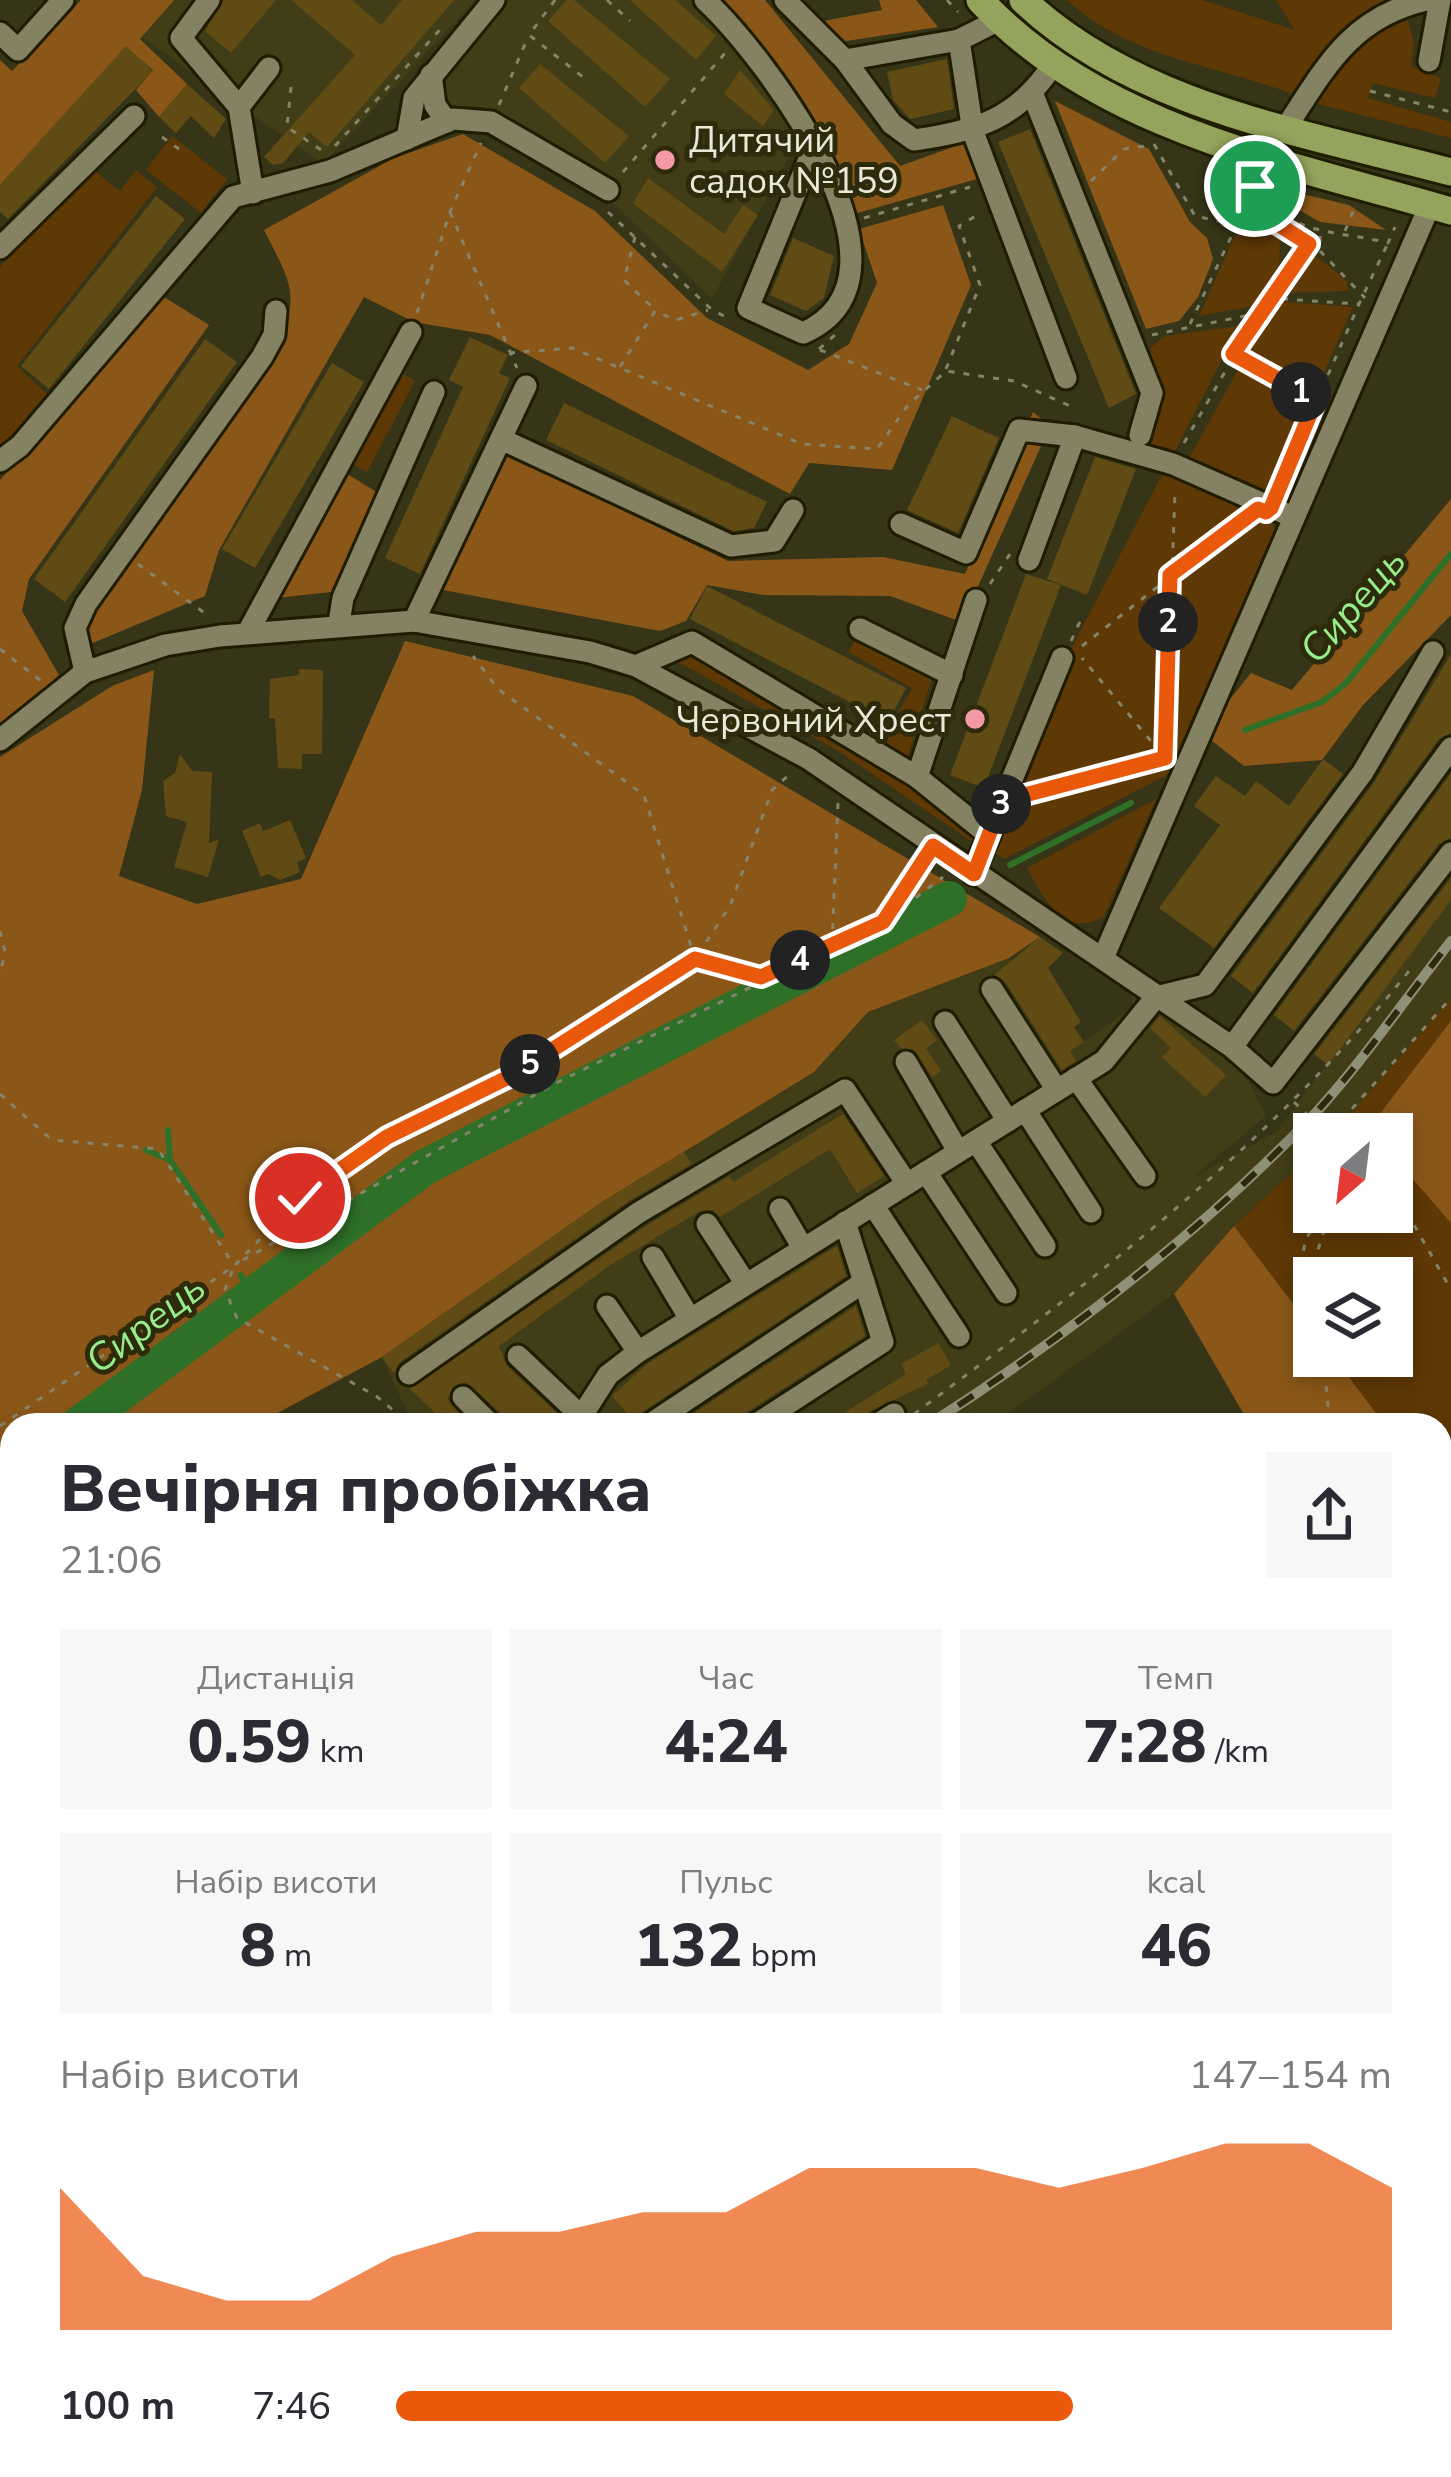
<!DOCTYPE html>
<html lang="uk">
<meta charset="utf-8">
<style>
:root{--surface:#fff;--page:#f7f7f7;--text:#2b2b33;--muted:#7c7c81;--accent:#ea580c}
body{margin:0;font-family:"Nunito Sans",sans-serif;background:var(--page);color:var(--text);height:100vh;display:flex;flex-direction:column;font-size:45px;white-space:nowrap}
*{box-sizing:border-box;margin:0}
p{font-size:39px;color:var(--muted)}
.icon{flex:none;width:66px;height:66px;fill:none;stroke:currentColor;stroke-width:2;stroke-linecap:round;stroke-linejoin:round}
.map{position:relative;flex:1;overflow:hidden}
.sheet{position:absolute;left:0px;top:1413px;width:1452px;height:1065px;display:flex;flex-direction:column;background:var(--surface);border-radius:36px 36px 0 0;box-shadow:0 6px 18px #0003}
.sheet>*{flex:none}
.needle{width:78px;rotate:208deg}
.controls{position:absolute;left:1293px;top:1113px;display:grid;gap:24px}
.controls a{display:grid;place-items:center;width:120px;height:120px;border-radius:0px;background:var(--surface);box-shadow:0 6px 18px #0003;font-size:60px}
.pin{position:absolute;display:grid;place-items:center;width:102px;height:102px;color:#fff;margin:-51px;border:6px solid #fff;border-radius:50%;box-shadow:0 3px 12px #0007}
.km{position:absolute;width:60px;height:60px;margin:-30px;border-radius:50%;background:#222;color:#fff;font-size:33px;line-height:60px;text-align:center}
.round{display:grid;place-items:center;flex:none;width:126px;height:126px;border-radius:0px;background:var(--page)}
.summary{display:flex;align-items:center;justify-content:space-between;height:204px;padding:0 60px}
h1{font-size:66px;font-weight:800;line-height:90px}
.metrics{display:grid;grid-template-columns:repeat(3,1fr);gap:18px;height:204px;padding:12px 60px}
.metrics div{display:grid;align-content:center;border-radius:0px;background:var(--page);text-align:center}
.metrics b{font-size:60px;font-weight:800}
.metrics small{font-size:33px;font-weight:400}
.metrics p{font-size:33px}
.chart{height:336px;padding:24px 60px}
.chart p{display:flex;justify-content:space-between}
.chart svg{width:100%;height:216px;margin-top:12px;fill:var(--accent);opacity:.7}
ul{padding:0 60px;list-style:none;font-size:39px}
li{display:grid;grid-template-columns:192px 144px 1fr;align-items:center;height:90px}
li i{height:30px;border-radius:15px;background:var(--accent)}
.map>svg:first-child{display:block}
.built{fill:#413d17}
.green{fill:#5e3805}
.forest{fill:#8a5718}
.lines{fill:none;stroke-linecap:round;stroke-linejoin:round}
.stream{stroke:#2e7028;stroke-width:6}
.river{stroke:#2e7028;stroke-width:36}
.building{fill:#614b15}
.minor-casing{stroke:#1f1c00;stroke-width:27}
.major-casing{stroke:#1f1c00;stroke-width:33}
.path{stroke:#85836a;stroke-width:3;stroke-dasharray:6 9;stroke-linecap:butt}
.minor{stroke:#848262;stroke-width:21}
.major{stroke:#94a45c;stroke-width:27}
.rail-casing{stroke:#908f77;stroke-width:10}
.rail{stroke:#2d2b0c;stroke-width:6;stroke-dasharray:18;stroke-linecap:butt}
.route-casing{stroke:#fff;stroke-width:24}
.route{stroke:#ea580c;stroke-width:15}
.poi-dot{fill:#f49aa7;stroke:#2d2b0c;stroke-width:4.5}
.labels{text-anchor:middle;stroke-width:10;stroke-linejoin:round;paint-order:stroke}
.poi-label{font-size:36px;fill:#eae9d7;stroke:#2d2b0c;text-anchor:start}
.water-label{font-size:39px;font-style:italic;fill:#96ed8c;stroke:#2d2b0c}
</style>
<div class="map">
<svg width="1451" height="2477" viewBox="0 0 1451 2477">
<rect width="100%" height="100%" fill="#373517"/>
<!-- built -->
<g class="built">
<path d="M150,0H476L323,164L124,25Z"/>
<path d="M508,0H694L745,52L800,136L712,299L616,206L448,108L445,73Z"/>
<path d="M1451,900V999L1357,1112L1333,1134H1314V1152L1234,1226L1174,1294L992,1425H421L409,1416L382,1357L602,1202L814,1072L868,1012L1009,958L1072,1050L1133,1007L1130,983L1238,1062L1266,1116L1191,1179L1276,1132Z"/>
</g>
<!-- green -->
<g class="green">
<path d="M1067,0H1202L1295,30L1276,0H1392C1347,17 1320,56 1292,94C1215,64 1131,59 1067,0Z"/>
<path d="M1408,20L1414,44L1411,67L1441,78L1435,98L1373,83L1368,98L1451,122V138L1307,101L1375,26Z"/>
<path d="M172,136L227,179L201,213L146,170Z"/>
<path d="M91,168L120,191L136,170L157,187L17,366L48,395L14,441L0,451V267Z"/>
<path d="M1242,219L1280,232L1279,274L1255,306L1199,316Z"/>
<path d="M1312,253L1347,281L1348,291L1281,293Z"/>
<path d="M1276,301L1353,307L1268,499L1189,458Z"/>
<path d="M1239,326L1173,455L1142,439L1159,396L1150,348L1165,336Z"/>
<path d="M402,373L415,381L367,472L348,462Z"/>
<path d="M1165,469L1266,513L1277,533L1167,775L1004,859L988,849L1075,641Z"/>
<path d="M858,635L933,674L907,759L882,742L912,688L848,652Z"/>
<path d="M688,649L893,770L982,837L978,846L840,752L671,658Z"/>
<path d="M1156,799L1104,916C1066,941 1042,897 1027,868Z"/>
<path d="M1451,999V1465L1440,1448V1425L1383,1422L1333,1356H1392V1278H1314V1331L1234,1226L1314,1152V1212H1392V1134H1333Z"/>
</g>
<!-- forest -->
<g class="forest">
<path d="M81,0H174L140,39L187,84L159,117L136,90L153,70L126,47L0,185V60L12,71Z"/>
<path d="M714,0H765L900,166L964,143L977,179L854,214Z"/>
<path d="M879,0H916L938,27L840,42L818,22L882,10Z"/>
<path d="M1055,101L1149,149L1190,222L1207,238L1213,259L1198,297L1179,321L1146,329Z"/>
<path d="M463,134L595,211L707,318L808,370L849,344L877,283L859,229L943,205L971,285L892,470L809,463L790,494L490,335L414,322L364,297L219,550L205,596L88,645L83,617L268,363C301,298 296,292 264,230L394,158Z"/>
<path d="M1273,187L1349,205L1386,230L1320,222L1274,196Z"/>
<path d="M164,297L209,325L29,579L22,611L59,675L0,731V480Z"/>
<path d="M1033,412L1050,426L962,622L890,596L763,595L707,585L686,621L660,631L443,590L508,455L728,561L883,557L965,574Z"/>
<path d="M344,472L383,496L339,591L268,599Z"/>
<path d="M1451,499V615L1363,705L1322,760L1244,766L1211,740L1227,703L1251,673L1292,690Z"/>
<path d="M405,641L633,696L1040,937L1009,958L868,1012L814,1072L602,1202L382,1357L255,1425H12V1926L0,1933V757L112,686L154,670L142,790L119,876L197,904L301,879Z"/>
<path d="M1451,1021V1223L1392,1155V1134H1374L1369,1128Z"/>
<path d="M1234,1226L1314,1331V1356H1333L1385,1425H1250L1174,1294Z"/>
<path d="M1440,1502L1451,1518V1861L1440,1856Z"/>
<path d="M1440,1875L1451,1880V2259L1440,2256Z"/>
<path d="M12,2064V2466H1440V2367L1451,2366V2477H0V2071Z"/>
</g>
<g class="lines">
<!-- stream -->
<g class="stream">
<path d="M1245,730L1322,702L1346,683L1451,554"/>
<path d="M1010,865L1131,803"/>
<path d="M168,1130L170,1160"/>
<path d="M146,1150L170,1160L221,1235"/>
<path d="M241,1275L251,1296"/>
<path d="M0,2109H12"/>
<path d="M699,2466L702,2477"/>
</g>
<!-- river -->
<g class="river">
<path d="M78,1425L425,1167L949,899"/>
<path d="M0,1479L12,1471"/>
</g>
</g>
<!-- building -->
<g class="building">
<path d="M224,0H276L231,53L205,31Z"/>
<path d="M291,0H352L381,25L402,0H454L327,147L309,132L283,163L273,165L264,157L355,55Z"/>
<path d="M567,0H574L670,79L645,107L548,21Z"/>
<path d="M630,0H675L716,36L696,60Z"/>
<path d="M126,46L153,71L8,219L0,212V185Z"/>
<path d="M947,59L954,109L910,119L893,100L887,72Z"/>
<path d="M540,64L629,136L605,163L519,88Z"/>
<path d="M740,70L774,110L763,126L724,94Z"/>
<path d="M187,84L226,119L214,138L191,116L176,133L159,117Z"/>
<path d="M1030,129L1136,394L1109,408L998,142Z"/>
<path d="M648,178L724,234L743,205L758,215L722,272L633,203Z"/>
<path d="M156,196L185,219L49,389L21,366Z"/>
<path d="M793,238L834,256L824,298L806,311L770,295Z"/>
<path d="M470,337L508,355L499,373L510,378L420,574L385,558L463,387L449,380Z"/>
<path d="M205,339L237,362L65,602L34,579Z"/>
<path d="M332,363L364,382L255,568L222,549Z"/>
<path d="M564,403L767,502L754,528L733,531L546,440Z"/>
<path d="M952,416L999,438L958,533L907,510Z"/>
<path d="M1095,457L1136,469L1087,595L1047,579Z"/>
<path d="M1026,574L1061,585L984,788L950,775Z"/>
<path d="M707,586L906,688L888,722L690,619Z"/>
<path d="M1451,654V733L1439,739L1253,993L1231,976L1375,781Z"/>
<path d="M299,669L323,670L322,754H302V769L278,768L275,718H269L270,679L299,675Z"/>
<path d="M180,754L192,771L212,772L209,843L219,839L208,877L174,867L187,822L166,816L163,781L175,773Z"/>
<path d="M1323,759L1343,774L1214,948L1159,908L1220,825L1194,806L1216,776L1245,796L1256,781L1289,806Z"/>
<path d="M1451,773V838L1439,844L1294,1031L1274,1015Z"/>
<path d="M290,820L306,858L297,862L300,872L280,880L269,874L261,877L242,831L260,823L263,831Z"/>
<path d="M1451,878V900L1328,1065L1314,1054Z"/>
<path d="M1040,937L1063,953L1048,968L1081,1022L1074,1027L1084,1042L1070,1051L1076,1061L1062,1070L1005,981L994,975Z"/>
<path d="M1160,1016L1226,1075L1205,1097L1162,1057L1171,1048L1150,1028Z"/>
<path d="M922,1020L937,1040L926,1048L941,1071L932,1077L914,1050L901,1048L894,1040Z"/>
<path d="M843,1114L884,1176L857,1193L830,1149L720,1217L713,1210L700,1211L609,1266L499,1346L507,1366L563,1419L561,1425H506L502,1414L466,1382L453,1386L448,1400L470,1425H448L410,1389L646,1226L729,1176L733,1182Z"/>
<path d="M684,1152L691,1164L629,1201L400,1362L394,1374L382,1357L602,1202Z"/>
<path d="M837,1246L846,1276L641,1413L635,1422L612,1396L647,1364Z"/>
<path d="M856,1306L865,1336L747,1412L740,1425H676Z"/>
<path d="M938,1343L951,1365L926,1380L928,1384L868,1412L861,1425H825L906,1374L901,1364Z"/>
</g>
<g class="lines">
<!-- minor casing -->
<g class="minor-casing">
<g id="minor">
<path d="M209,0L181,38L239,107"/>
<path d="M705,0C766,57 932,277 803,333L748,308L814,147"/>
<path d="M785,0L845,60L892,124L914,140C977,131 1018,119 1054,63"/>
<path d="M0,33L18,50L63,0"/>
<path d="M959,40L973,132L1066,378"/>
<path d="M845,60L959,40L999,20"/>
<path d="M1429,61L1440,0"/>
<path d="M431,75L435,105L447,122"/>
<path d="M1033,95L1152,393L1140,435"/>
<path d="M1287,126C1326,66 1352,17 1426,0"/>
<path d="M407,139L414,98L494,0"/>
<path d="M253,193L239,107L269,68"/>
<path d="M0,248L134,116"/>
<path d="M501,439L731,546L774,541L793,510"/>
<path d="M0,461L20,446L233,197L330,171L453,119L491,122L608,190"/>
<path d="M901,524L966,553L1019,430L1075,436"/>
<path d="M1029,560L1075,436L1173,464L1291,516"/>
<path d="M414,621L526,386"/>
<path d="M339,623L343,598L434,392"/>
<path d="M860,629L952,675"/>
<path d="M248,632L411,332"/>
<path d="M636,666L692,642L917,777L989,835"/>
<path d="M85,672L75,628L86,604L262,357L274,335L276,311"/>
<path d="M0,740L85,672L165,645L220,636L414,621L590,652L636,666L809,759L1232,1047L1273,1083L1451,853"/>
<path d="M917,777L976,600"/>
<path d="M973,874L1062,658"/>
<path d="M1103,958L1430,205"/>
<path d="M992,989L1057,1090"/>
<path d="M945,1022L1008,1121"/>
<path d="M1232,1047L1451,748"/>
<path d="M906,1062L958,1151"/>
<path d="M1076,1078L1145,1176"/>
<path d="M1025,1110L1091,1212"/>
<path d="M976,1141L1045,1246"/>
<path d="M926,1172L1006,1293"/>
<path d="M873,1205L959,1336"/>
<path d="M780,1209L803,1248"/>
<path d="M707,1224L746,1284"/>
<path d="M653,1257L690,1319"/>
<path d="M607,1306L638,1352"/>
<path d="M518,1356L579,1414"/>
<path d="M409,1374L638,1213L845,1090L907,1184"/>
<path d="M463,1397L491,1425"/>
<path d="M576,1425L608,1375L638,1352L1104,1061L1156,997L1205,985L1363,772L1433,652"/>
<path d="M649,1425L864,1282"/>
<path d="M755,1425L883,1342L845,1222"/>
<path d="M876,1425L894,1414"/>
<path d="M1440,1867L1451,1871"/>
<path d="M1440,1922L1451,1913"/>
<path d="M0,1957L12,1950"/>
</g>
</g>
<!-- major casing -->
<g class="major-casing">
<g id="major">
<path d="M980,0C1099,129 1290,164 1451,211"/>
<path d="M1023,0C1136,107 1306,133 1451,172"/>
</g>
</g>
<!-- path -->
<g class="path">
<path d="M555,0L529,35L583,77"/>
<path d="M607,0L630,21"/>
<path d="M947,0L958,12"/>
<path d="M291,87L287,127L324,152"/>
<path d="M1370,91L1451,112"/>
<path d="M499,105L528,37"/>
<path d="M162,137L179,149"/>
<path d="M1154,144L1195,216L1228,223L1246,204L1309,244"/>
<path d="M335,146L445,24"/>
<path d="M623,172L726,52"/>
<path d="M1091,181L1124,149L1152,145"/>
<path d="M1258,182C1280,237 1340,230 1388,243L1395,227"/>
<path d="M450,212L517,368"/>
<path d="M608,212L711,309L731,320"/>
<path d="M864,218L970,187"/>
<path d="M1345,231L1355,207"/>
<path d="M1320,236V251L1365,298"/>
<path d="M635,237L624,280L654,309"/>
<path d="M1267,298L1359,304L1388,243"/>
<path d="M417,313L450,212L481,143"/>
<path d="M1190,324L1255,186"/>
<path d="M1152,335L1254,314"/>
<path d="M819,349L837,333"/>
<path d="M820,350L922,390"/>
<path d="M509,353L572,348L802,444L877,449L908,405L946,371L1014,381L1070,406"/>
<path d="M1234,355L1315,400"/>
<path d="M620,367L655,311L676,320L708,310"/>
<path d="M946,369L980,285L959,226L979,214"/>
<path d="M1184,443L1268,297L1320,234"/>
<path d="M1280,485L1359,304"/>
<path d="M138,564L206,614"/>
<path d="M990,584L1010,554"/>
<path d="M1071,641L1083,615"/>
<path d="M1082,646L1244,519"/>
<path d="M0,649L41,681"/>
<path d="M1165,758L1175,492"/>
<path d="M1027,794L1165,758L1082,658"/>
<path d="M885,920L922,863"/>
<path d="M0,931L5,952L0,975"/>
<path d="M832,944L838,803"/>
<path d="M762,977L695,959L730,906L772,790L789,775"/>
<path d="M0,1094L52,1140L158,1149L233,1264"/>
<path d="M1294,1102L1327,1134"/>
<path d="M1336,1134L1349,1112L1451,998"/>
<path d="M1392,1186L1451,1290"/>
<path d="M243,1260L556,1083L883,922L943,877"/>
<path d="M232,1271L225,1290L237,1318L376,1396L411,1425"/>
<path d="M1309,1278L1330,1212"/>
<path d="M1314,1292L1301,1271C1306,1236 1302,1229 1337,1222L1345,1212"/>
<path d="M1323,1356L1330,1425"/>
<path d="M914,1414C1093,1281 1269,1146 1409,971"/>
<path d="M0,1426L234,1266L300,1198L338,1169L387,1137L511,1076L695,959L644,795L498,689L473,656"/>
<path d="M1440,1632L1451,1633"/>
<path d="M0,1781L12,1786"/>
<path d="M0,1830L12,1838"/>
<path d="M0,2028L12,2021"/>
<path d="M1440,2133L1451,2134"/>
<path d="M0,2134L12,2149"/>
<path d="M12,2328V2340"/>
<path d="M1440,2448L1451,2450"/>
<path d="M131,2466L146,2477"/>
<path d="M842,2466L847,2477"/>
<path d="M974,2466L991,2477"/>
<path d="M360,2477L361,2466"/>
<path d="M1185,2477L1249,2466"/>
</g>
<!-- minor -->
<use href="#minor" class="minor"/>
<!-- major -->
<use href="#major" class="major"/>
<!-- rail casing -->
<g class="rail-casing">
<g id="rail">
<path d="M928,1425C1064,1338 1195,1237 1308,1121C1360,1066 1404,1000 1451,941"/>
<path d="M0,1984L12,1977"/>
</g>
</g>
<!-- rail -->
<use href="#rail" class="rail"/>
</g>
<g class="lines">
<!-- route casing -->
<g class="route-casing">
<path id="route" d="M300,1198L387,1137L511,1076L695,959L761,977L883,922L933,846L974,874L1002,801L1165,758L1170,575L1258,509L1266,512L1271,508L1316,400L1233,354L1309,244L1246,204L1255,186"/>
</g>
<!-- route -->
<use href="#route" class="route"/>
</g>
<!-- markers -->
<g class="poi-dot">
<circle cx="665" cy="160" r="12"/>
<circle cx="975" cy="719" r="12"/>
</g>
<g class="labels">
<!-- poi labels -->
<g class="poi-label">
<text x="689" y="152">Дитячий<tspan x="689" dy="41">садок №159</tspan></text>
<text x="951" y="732" text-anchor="end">Червоний Хрест</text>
</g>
<!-- water labels -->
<g class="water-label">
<text transform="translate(1352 605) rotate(-49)" y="14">Сирець</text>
<text transform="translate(145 1323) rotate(-37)" y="14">Сирець</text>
</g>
</g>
</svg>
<div class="controls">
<a><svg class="needle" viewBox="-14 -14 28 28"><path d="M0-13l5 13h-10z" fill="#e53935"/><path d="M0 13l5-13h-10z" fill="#7c7c81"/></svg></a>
<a><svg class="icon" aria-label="layers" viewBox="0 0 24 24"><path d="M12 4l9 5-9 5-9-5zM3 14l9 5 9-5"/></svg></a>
</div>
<div class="pin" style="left:1255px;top:186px;background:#1e9e55"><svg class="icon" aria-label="arrive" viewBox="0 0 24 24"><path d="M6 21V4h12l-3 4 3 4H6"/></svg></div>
<div class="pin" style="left:300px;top:1198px;background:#d93025"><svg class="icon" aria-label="check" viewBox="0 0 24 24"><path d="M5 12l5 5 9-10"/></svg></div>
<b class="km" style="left:1301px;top:392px">1</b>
<b class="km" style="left:1168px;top:622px">2</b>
<b class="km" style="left:1001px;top:804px">3</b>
<b class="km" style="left:800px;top:960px">4</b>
<b class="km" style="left:530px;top:1064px">5</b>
<section class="sheet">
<div class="summary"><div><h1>Вечірня пробіжка</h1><p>21:06</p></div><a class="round"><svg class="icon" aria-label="share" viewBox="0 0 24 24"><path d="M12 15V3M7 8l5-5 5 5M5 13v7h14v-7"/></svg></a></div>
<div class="metrics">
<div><p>Дистанція</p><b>0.59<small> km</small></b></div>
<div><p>Час</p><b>4:24</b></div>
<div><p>Темп</p><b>7:28<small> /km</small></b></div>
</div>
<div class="metrics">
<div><p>Набір висоти</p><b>8<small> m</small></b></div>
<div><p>Пульс</p><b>132<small> bpm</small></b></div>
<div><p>kcal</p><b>46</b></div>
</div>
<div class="chart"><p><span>Набір висоти</span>147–154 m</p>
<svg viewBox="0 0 160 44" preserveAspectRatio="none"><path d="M0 44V15L10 33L20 38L30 38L40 29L50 24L60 24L70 20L80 20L90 11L100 11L110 11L120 15L130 11L140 6L150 6L160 15V44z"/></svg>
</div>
<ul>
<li><b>100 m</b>7:46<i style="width:68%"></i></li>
</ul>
</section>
</div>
